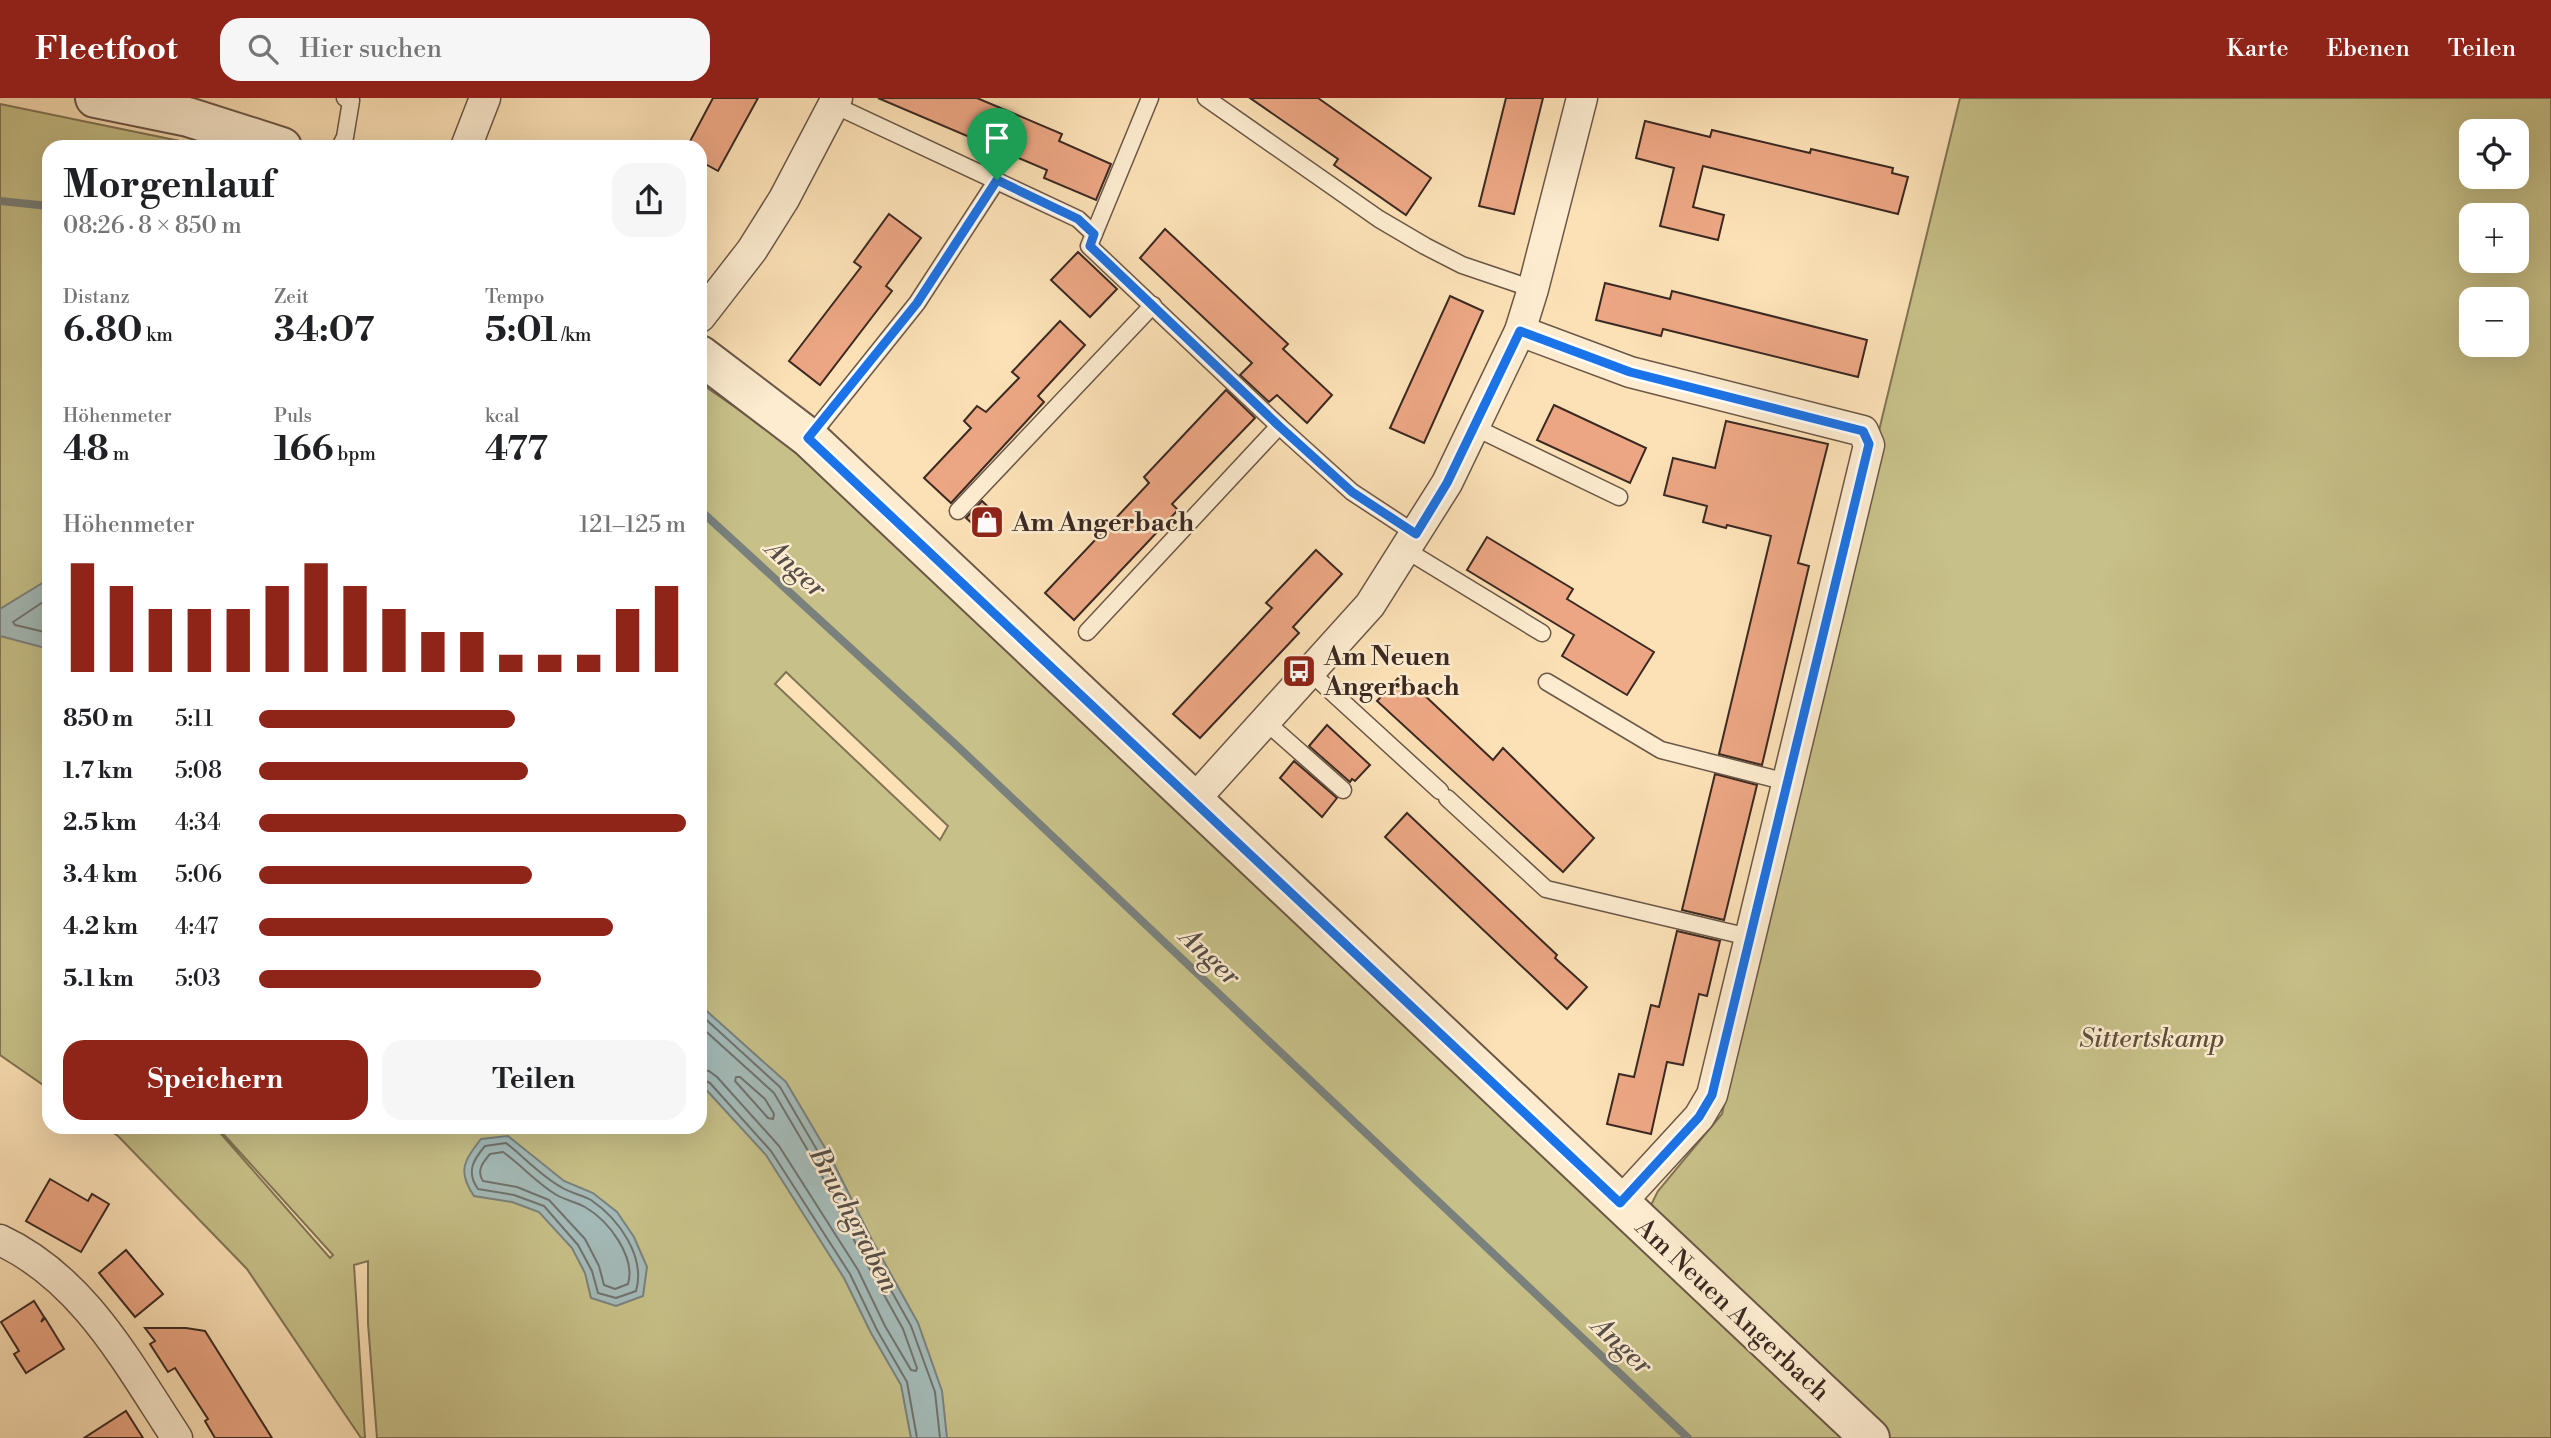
<!DOCTYPE html>
<html lang="de">
<meta charset="utf-8">
<style>
:root{--surface:#fff;--page:#f6f6f6;--text:#202124;--muted:#757577;--accent:#8f2418}
body{margin:0;font-family:"Libre Bodoni",serif;background:var(--page);color:var(--text);height:100vh;display:flex;flex-direction:column;font-size:26px;white-space:nowrap}
*{box-sizing:border-box;margin:0}
p{font-size:23px;color:var(--muted)}
.icon{flex:none;width:38px;height:38px;fill:none;stroke:currentColor;stroke-width:2;stroke-linecap:round;stroke-linejoin:round}
.map{position:relative;flex:1;overflow:hidden}
.drawer{position:absolute;left:42px;top:42px;width:665px;height:994px;display:flex;flex-direction:column;background:var(--surface);border-radius:21px;box-shadow:0 7px 28px #0002}
.drawer>*{flex:none}
.controls{position:absolute;left:2459px;top:21px;display:grid;gap:14px}
.controls a{display:grid;place-items:center;width:70px;height:70px;border-radius:14px;background:var(--surface);box-shadow:0 7px 28px #0002;font-size:35px}
.pin{position:absolute;display:grid;place-items:center;width:60px;height:60px;color:#fff;margin:-72px -30px;border-radius:50% 50% 50% 0;rotate:-45deg;box-shadow:0 0 7px #0007}
.pin .icon{rotate:45deg}
.round{display:grid;place-items:center;flex:none;width:74px;height:74px;border-radius:21px;background:var(--page)}
.summary{display:flex;align-items:center;justify-content:space-between;height:119px;padding:0 21px}
h1{font-size:38px;font-weight:700;line-height:52px}
.metrics{display:grid;grid-template-columns:repeat(3,1fr);gap:10px;height:119px;padding:7px 21px}
.metrics div{display:grid;align-content:center}
.metrics b{font-size:35px;font-weight:700}
.metrics small{font-size:19px;font-weight:400}
.metrics p{font-size:19px}
.chart{height:196px;padding:14px 21px}
.chart p{display:flex;justify-content:space-between}
.chart svg{width:100%;height:126px;margin-top:7px;stroke:var(--accent);stroke-width:6}
.action{display:flex;gap:14px;margin-top:auto;padding:14px 21px}
.action a{flex:1;height:80px;border-radius:21px;background:var(--accent);color:#fff;font-size:28px;font-weight:700;line-height:80px;text-align:center}
.action a+a{background:var(--page);color:var(--text)}
ul{padding:0 21px;list-style:none;font-size:23px}
li{display:grid;grid-template-columns:112px 84px 1fr;align-items:center;height:52px}
li i{height:18px;border-radius:9px;background:var(--accent)}
header{display:flex;align-items:center;gap:42px;box-sizing:border-box;height:98px;padding:0 35px;background:var(--accent);color:#fff}
header strong{font-size:33px}
nav{display:flex;gap:38px;margin-inline-start:auto;font-size:24px}
.search{width:490px;height:63px;background:var(--page);display:flex;align-items:center;gap:18px;box-sizing:border-box;padding:0 24px;border-radius:21px;color:var(--muted);font-size:26px}
.map>svg:first-child{display:block}
.green{fill:#c7c088;stroke:#817455;stroke-width:2;fill-rule:evenodd}
.water{fill:#a4bbb9;stroke:#7a817d;stroke-width:2}
.lines{fill:none;stroke-linecap:round;stroke-linejoin:round}
.shore{stroke:#70726e;stroke-width:2}
.stream{stroke:#7a817d;stroke-width:8}
.building{fill:#eca683;stroke:#3b2922;stroke-width:2}
.service-casing{stroke:#6b5747;stroke-width:19}
.minor-casing{stroke:#6b5747;stroke-width:33}
.tertiary-casing{stroke:#6b5747;stroke-width:42}
.service{stroke:#fdecd0;stroke-width:16}
.minor{stroke:#fdecd0;stroke-width:30}
.tertiary{stroke:#fdecd0;stroke-width:38}
.route-casing{stroke:#fff;stroke-width:14}
.route{stroke:#1a73e8;stroke-width:9}
.labels{text-anchor:middle;stroke-width:5;stroke-linejoin:round;paint-order:stroke}
.poi-label{font-size:26px;font-weight:bold;fill:#3b2922;stroke:#fdecd0;text-anchor:start}
.park-label{font-size:26px;font-style:italic;fill:#5e4f3c;stroke:#fdecd0}
.street-label{font-size:26px;fill:#3b2922;stroke:#fdecd0}
.water-label{font-size:28px;font-style:italic;fill:#554e48;stroke:#fdecd0}
</style>
<header>
<strong>Fleetfoot</strong>
<div class="search"><svg class="icon" aria-label="search" viewBox="0 0 24 24"><circle cx="10" cy="10" r="6"/><path d="M15 15l6 6"/></svg>Hier suchen</div>
<nav><a>Karte</a><a>Ebenen</a><a>Teilen</a></nav>
</header>
<div class="map">
<svg width="2551" height="1340" viewBox="0 0 2551 1340">
<rect width="100%" height="100%" fill="#fce1b6"/>
<filter id="stains"><feTurbulence type="fractalNoise" baseFrequency=".00286" numOctaves="4"/><feColorMatrix values="0 0 0 0 .2 0 0 0 0 .09 0 0 0 0 .02 0 0 0 .5 -.17"/></filter>
<radialGradient id="worn" r=".72"><stop offset=".6" stop-color="#630" stop-opacity="0"/><stop offset="1" stop-color="#630" stop-opacity=".3"/></radialGradient>
<!-- green -->
<g class="green">
<path d="M1960,0H2551V1340H377L368,1225V1163L354,1167L365,1340H361L247,1171L118,1038L105,1029H215L330,1160L333,1157L217,1029H700V285L780,340L1636,1137L1658,1093L1722,1016L1882,320ZM2471,33H2516V79H2471ZM2471,117H2516V163H2471ZM2471,201H2516V247H2471ZM786,574L948,728L940,742L775,586Z"/>
<path d="M0,6L209,49H49V991L0,957Z"/>
</g>
<!-- water -->
<g class="water">
<path d="M49,481V551L0,538V511Z"/>
<path d="M700,907L786,984L831,1060L872,1142L918,1225L942,1293L947,1340H911L901,1287L871,1235L844,1180L766,1057L700,985Z"/>
<path d="M508,1038L564,1083L593,1095L617,1114L634,1139L647,1169L643,1198L616,1208L591,1200L585,1175L572,1150L539,1114L512,1104L474,1098C457,1073 464,1063 481,1041Z"/>
</g>
<g class="lines">
<!-- shore -->
<g class="shore">
<path d="M49,500L13,524L15,527L49,535"/>
<path d="M700,916L780,989L824,1064L865,1146L911,1228L935,1294L940,1340"/>
<path d="M700,928L774,995L817,1068L858,1150L903,1231L917,1270L916,1273L911,1272L885,1228L858,1172L779,1048L717,979L709,973L700,972"/>
<path d="M736,979H740L765,1001L774,1016L773,1021L768,1020L735,983Z"/>
<path d="M700,980L710,985L771,1053L850,1176L877,1232L907,1284L917,1340"/>
<path d="M506,1045C524,1059 541,1078 561,1089C570,1095 582,1097 591,1102C619,1121 646,1159 636,1193L616,1200L598,1195L592,1173L578,1147L544,1108L514,1097L478,1091C466,1074 473,1062 485,1048Z"/>
<path d="M503,1054C521,1067 536,1084 555,1096C564,1102 576,1104 585,1109C609,1123 636,1159 628,1186L615,1191L604,1187L599,1168L585,1141L549,1102L517,1089L483,1083C476,1073 483,1064 490,1056Z"/>
</g>
<!-- stream -->
<g class="stream">
<path d="M0,103L49,108"/>
<path d="M700,412L955,646L1688,1340"/>
</g>
</g>
<!-- building -->
<g class="building">
<path d="M713,0H758L718,73L700,63V49H687Z"/>
<path d="M878,0H977L1062,36L1059,43L1111,66L1096,102L1044,80L1047,72Z"/>
<path d="M1250,0H1318L1431,80L1406,117L1334,67L1338,61Z"/>
<path d="M1506,0H1543L1514,116L1479,108Z"/>
<path d="M1645,23L1710,39L1712,32L1810,55L1811,51L1893,70L1892,75L1908,79L1898,116L1703,68L1693,109L1724,117L1718,142L1660,128L1674,70L1636,60Z"/>
<path d="M889,116L921,140L886,188L892,193L820,287L789,263L861,169L854,164Z"/>
<path d="M1165,131L1288,246L1283,251L1332,297L1307,325L1277,297L1269,304L1240,277L1252,265L1140,160Z"/>
<path d="M1078,154L1117,191L1090,219L1051,182Z"/>
<path d="M1605,185L1670,201L1672,193L1867,242L1858,279L1663,231L1661,238L1596,222Z"/>
<path d="M1450,198L1483,213L1424,345L1390,330Z"/>
<path d="M1060,223L1085,247L1038,298L1044,304L951,405L924,380L971,330L964,323L977,308L986,314L1019,280L1012,274Z"/>
<path d="M1226,292L1255,320L1172,406L1178,412L1074,522L1045,495L1149,385L1144,379Z"/>
<path d="M1554,307L1646,350L1630,385L1537,342Z"/>
<path d="M1726,323L1828,346L1798,465L1809,468L1762,667L1719,656L1771,438L1727,427L1726,430L1703,424L1707,408L1664,397L1673,360L1715,370Z"/>
<path d="M982,403L1002,422L986,438L966,420Z"/>
<path d="M1487,439L1573,491L1567,501L1654,554L1627,597L1562,558L1574,537L1467,472Z"/>
<path d="M1316,452L1342,476L1293,529L1299,535L1200,640L1173,616L1272,510L1266,505Z"/>
<path d="M1402,576L1493,662L1503,650L1594,740L1563,774L1377,603Z"/>
<path d="M1327,627L1370,667L1355,683L1352,681L1350,684L1309,648Z"/>
<path d="M1294,663L1337,700L1322,719L1280,680Z"/>
<path d="M1715,676L1757,687L1724,822L1682,812Z"/>
<path d="M1407,715L1557,857L1555,860L1587,889L1567,911L1385,739Z"/>
<path d="M1677,833L1720,843L1707,898L1699,896L1683,967L1667,964L1651,1036L1607,1026L1619,976L1634,979L1651,907L1659,909Z"/>
<path d="M50,1081L88,1103L92,1096L109,1106L81,1154L26,1123Z"/>
<path d="M126,1152L163,1196L135,1219L99,1175Z"/>
<path d="M34,1203L44,1219L41,1224L45,1220L64,1251L26,1275L14,1256L19,1253L1,1224Z"/>
<path d="M145,1230H186L205,1233L272,1340H215L205,1323L208,1321L175,1270L168,1274L150,1246L155,1243Z"/>
<path d="M126,1313L143,1340H84Z"/>
</g>
<g class="lines">
<!-- service casing -->
<g class="service-casing">
<g id="service">
<path d="M1150,0L1089,148L1279,328L1352,394L1416,436"/>
<path d="M1206,0L1379,121L1425,148L1462,167L1533,191"/>
<path d="M834,7L1078,121L1094,136"/>
<path d="M340,49L345,39L351,3L345,0"/>
<path d="M1474,329L1619,399"/>
<path d="M809,340L917,205L997,82"/>
<path d="M958,413L1153,207"/>
<path d="M1406,452L1542,535"/>
<path d="M1087,534L1279,328"/>
<path d="M1311,575L1440,693"/>
<path d="M1547,584L1661,652L1787,684"/>
<path d="M1266,624L1343,692"/>
<path d="M1447,700L1546,791L1749,839"/>
</g>
</g>
<!-- minor casing -->
<g class="minor-casing">
<g id="minor">
<path d="M466,49L485,0"/>
<path d="M700,219L752,152L784,101L837,0"/>
<path d="M1520,233L1630,274L1863,333L1869,347L1712,997L1699,1019L1620,1105"/>
<path d="M1194,702L1370,507L1447,385L1520,233L1533,191L1582,0"/>
<path d="M0,1142C84,1181 128,1266 177,1340"/>
</g>
</g>
<!-- tertiary casing -->
<g class="tertiary-casing">
<g id="tertiary">
<path d="M95,0L188,19L282,49"/>
<path d="M700,257L809,340L1870,1340"/>
</g>
</g>
<!-- service -->
<use href="#service" class="service"/>
<!-- minor -->
<use href="#minor" class="minor"/>
<!-- tertiary -->
<use href="#tertiary" class="tertiary"/>
</g>
<g class="lines">
<!-- route casing -->
<g class="route-casing">
<path id="route" d="M997,82L1078,121L1094,136L1090,148L1279,328L1352,394L1416,436L1447,385L1520,233L1630,274L1863,333L1869,346L1712,997L1699,1019L1620,1105L808,340L917,205Z"/>
</g>
<!-- route -->
<use href="#route" class="route"/>
</g>
<!-- icons -->
<defs>
<g id="shop-square" transform="scale(1.75)"><rect x="-9" y="-9" width="18" height="18" rx="4" fill="#8f2418" stroke="#fdecd0"/><path d="M-5-2.5h2.3a2.7 3.5 0 0 1 5.4 0H5L5.5 6h-11ZM-1.5-2.5h3a1.5 2.3 0 0 0-3 0Z" fill="#fff"/></g>
<g id="bus-square" transform="scale(1.75)"><rect x="-9" y="-9" width="18" height="18" rx="4" fill="#8f2418" stroke="#fdecd0"/><path d="M-5-6H5V4H4V6H2V4H-2V6H-4V4H-5ZM-3.5-4V0h7V-4ZM-3.5 1.2v1.5H-2V1.2ZM2 1.2v1.5H3.5V1.2Z" fill="#fff"/></g>
</defs>
<g fill-rule="evenodd">
<use href="#shop-square" x="987" y="424"/>
<use href="#bus-square" x="1299" y="573"/>
</g>
<g class="labels">
<!-- poi labels -->
<g class="poi-label">
<text x="1012" y="433">Am Angerbach</text>
<text x="1324" y="567">Am Neuen<tspan x="1324" dy="30">Angerbach</tspan></text>
</g>
<!-- park labels -->
<g class="park-label">
<text x="2152" y="949">Sittertskamp</text>
</g>
<!-- street labels -->
<g class="street-label">
<text transform="translate(1733 1211) rotate(43)" y="9">Am Neuen Angerbach</text>
</g>
<!-- water labels -->
<g class="water-label">
<text transform="translate(797 470) rotate(43)" y="10">Anger</text>
<text transform="translate(1211 858) rotate(43)" y="10">Anger</text>
<text transform="translate(855 1121) rotate(62)" y="10">Bruchgraben</text>
<text transform="translate(1623 1247) rotate(43)" y="10">Anger</text>
</g>
</g>
<rect width="100%" height="100%" filter="url(#stains)"/>
<rect width="100%" height="100%" fill="url(#worn)"/>
</svg>
<div class="controls">
<a><svg class="icon" aria-label="locate" viewBox="0 0 24 24"><circle cx="12" cy="12" r="6"/><path d="M12 2v4M12 18v4M2 12h4M18 12h4"/></svg></a>
<a>+</a>
<a>−</a>
</div>
<div class="pin" style="left:997px;top:82px;background:#1e9e55"><svg class="icon" aria-label="arrive" viewBox="0 0 24 24"><path d="M6 21V4h12l-3 4 3 4H6"/></svg></div>
<section class="drawer">
<div class="summary"><div><h1>Morgenlauf</h1><p>08:26 · 8 × 850 m</p></div><a class="round"><svg class="icon" aria-label="share" viewBox="0 0 24 24"><path d="M12 15V3M7 8l5-5 5 5M5 13v7h14v-7"/></svg></a></div>
<div class="metrics">
<div><p>Distanz</p><b>6.80<small> km</small></b></div>
<div><p>Zeit</p><b>34:07</b></div>
<div><p>Tempo</p><b>5:01<small> /km</small></b></div>
</div>
<div class="metrics">
<div><p>Höhenmeter</p><b>48<small> m</small></b></div>
<div><p>Puls</p><b>166<small> bpm</small></b></div>
<div><p>kcal</p><b>477</b></div>
</div>
<div class="chart"><p><span>Höhenmeter</span>121–125 m</p>
<svg viewBox="0 0 160 44" preserveAspectRatio="none"><path d="M5 44V6M15 44V14M25 44V22M35 44V22M45 44V22M55 44V14M65 44V6M75 44V14M85 44V22M95 44V30M105 44V30M115 44V38M125 44V38M135 44V38M145 44V22M155 44V14"/></svg>
</div>
<ul>
<li><b>850 m</b>5:11<i style="width:60%"></i></li>
<li><b>1.7 km</b>5:08<i style="width:63%"></i></li>
<li><b>2.5 km</b>4:34<i style="width:100%"></i></li>
<li><b>3.4 km</b>5:06<i style="width:64%"></i></li>
<li><b>4.2 km</b>4:47<i style="width:83%"></i></li>
<li><b>5.1 km</b>5:03<i style="width:66%"></i></li>
</ul>
<div class="action"><a>Speichern</a><a>Teilen</a></div>
</section>
</div>
